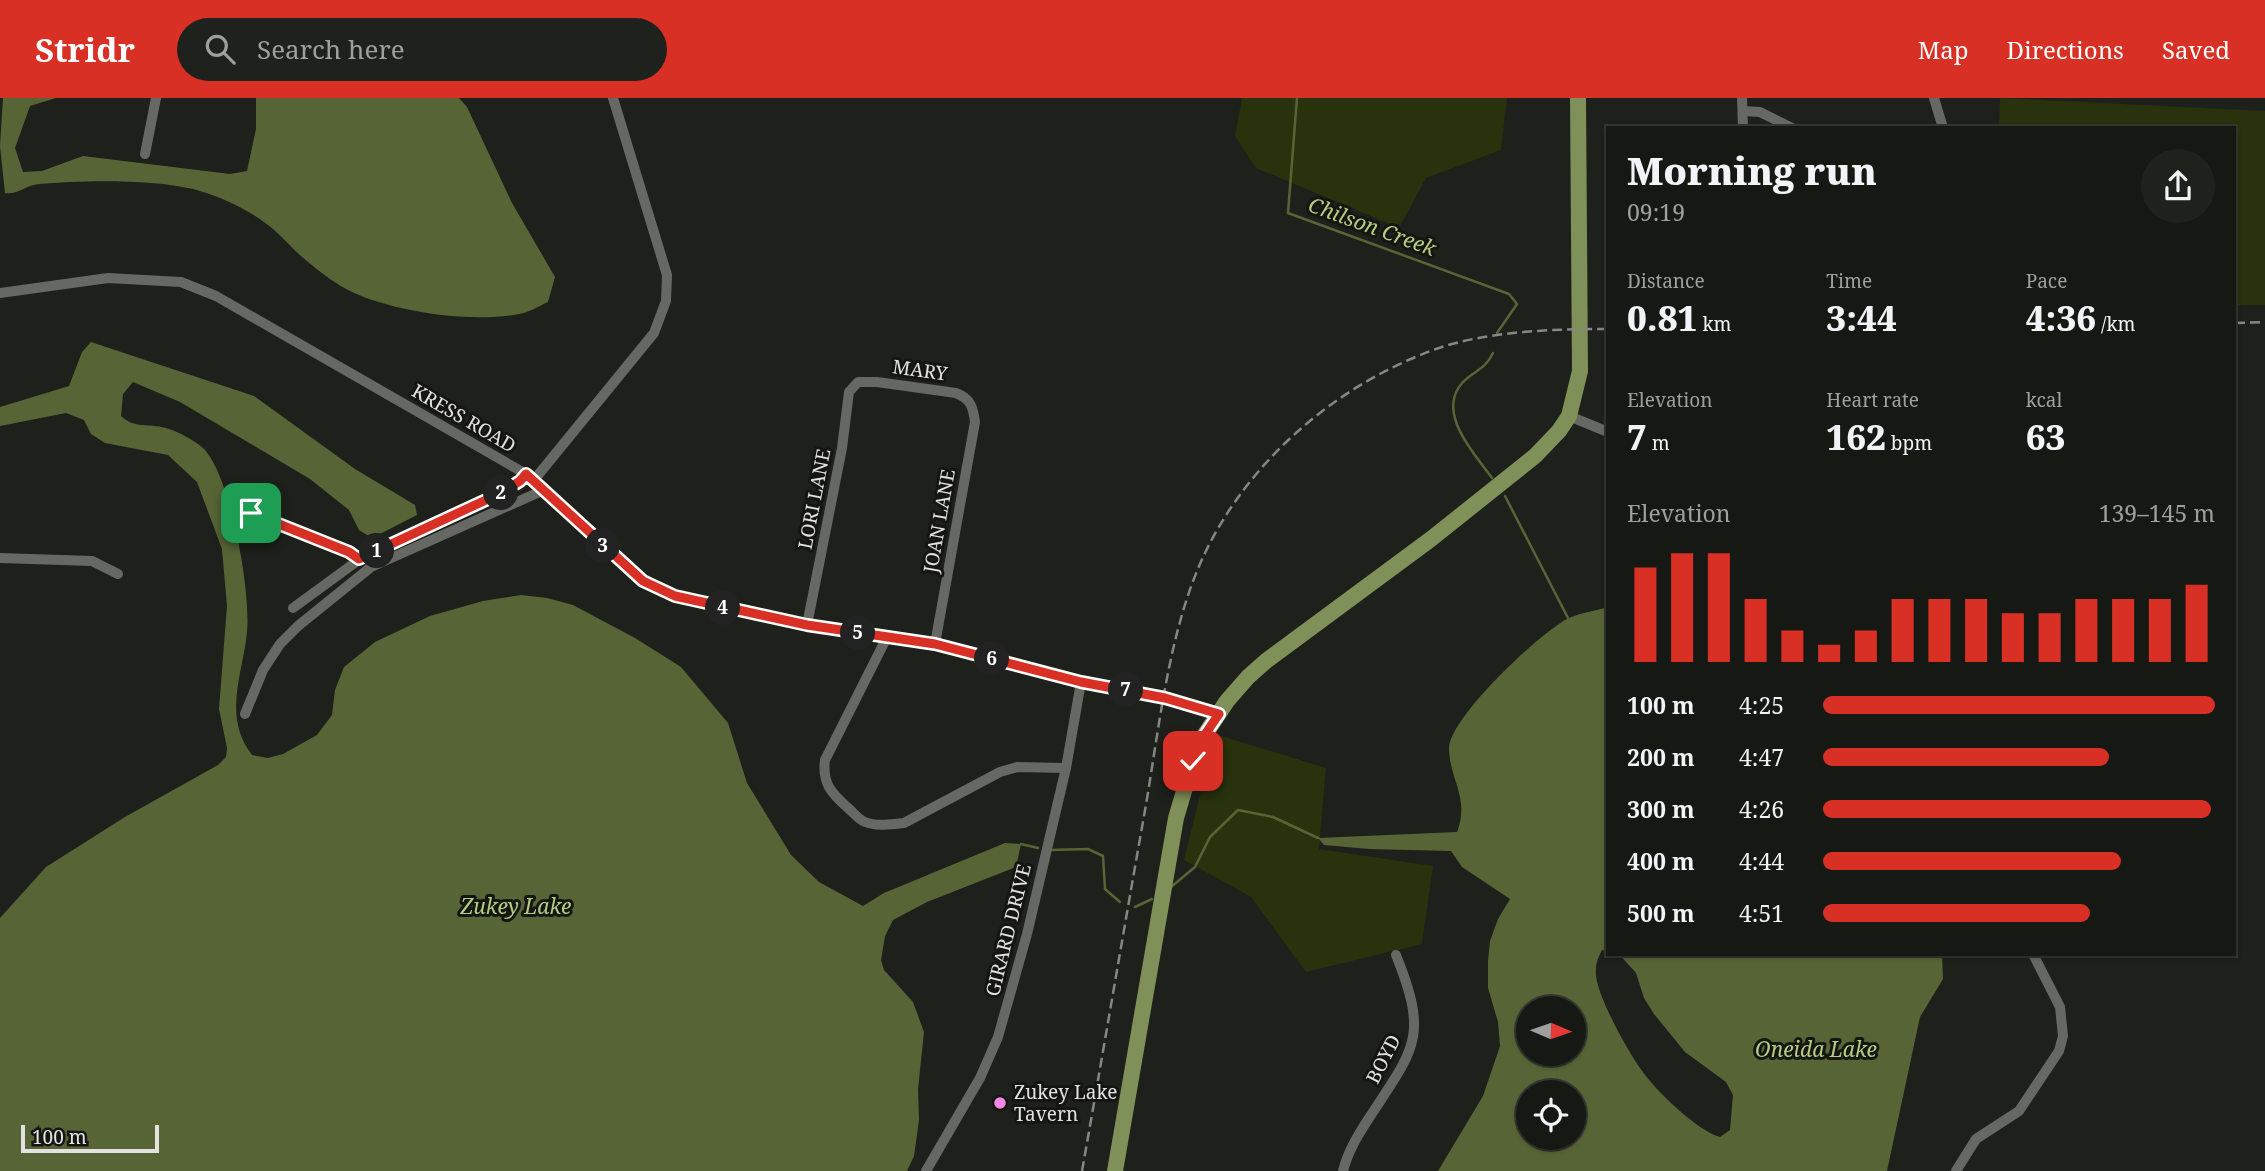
<!DOCTYPE html>
<meta charset="utf-8">
<style>
:root{--surface:#161814;--page:#1f211d;--text:#f1f3f6;--muted:#9ea0a0;--line:#353734;--accent:#d93025}
body{margin:0;font-family:"Noto Serif",serif;background:var(--page);color:var(--text);height:100vh;display:flex;flex-direction:column;font-size:26px;white-space:nowrap}
*{box-sizing:border-box;margin:0}
p{font-size:23px;color:var(--muted)}
.icon{flex:none;width:38px;height:38px;fill:none;stroke:currentColor;stroke-width:2;stroke-linecap:round;stroke-linejoin:round}
.map{position:relative;flex:1;overflow:hidden}
.drawer{position:absolute;left:1606px;top:28px;width:630px;height:830px;display:flex;flex-direction:column;background:var(--surface);border-radius:0px;box-shadow:0 2px 5px #0004,0 0 0 2px var(--line)}
.drawer>*{flex:none}
.needle{width:46px;rotate:92deg}
.fabs{position:absolute;left:1516px;top:898px;display:grid;gap:14px}
.fabs a{display:grid;place-items:center;width:70px;height:70px;border-radius:50%;background:var(--surface);box-shadow:0 2px 5px #0004,0 0 0 2px var(--line);font-size:35px}
.scale{position:absolute;left:21px;bottom:18px;width:138px;box-sizing:border-box;padding-left:7px;border:4px solid #e2e3e0;border-top:0;font-size:19px;line-height:24px;white-space:nowrap;color:#e2e3e0;-webkit-text-stroke:5px #151612;paint-order:stroke}
.pin{position:absolute;display:grid;place-items:center;width:60px;height:60px;color:#fff;margin:-30px;border-radius:14px;box-shadow:0 4px 10px #0006}
.km{position:absolute;width:35px;height:35px;margin:-18px;border-radius:50%;background:#222;color:#fff;font-size:19px;line-height:35px;text-align:center}
.round{display:grid;place-items:center;flex:none;width:74px;height:74px;border-radius:37px;background:var(--page)}
.summary{display:flex;align-items:center;justify-content:space-between;height:119px;padding:0 21px}
h1{font-size:38px;font-weight:800;line-height:52px}
.stats{display:grid;grid-template-columns:repeat(3,1fr);gap:10px;height:119px;padding:7px 21px}
.stats div{display:grid;align-content:center}
.stats b{font-size:35px;font-weight:800}
.stats small{font-size:19px;font-weight:400}
.stats p{font-size:19px}
.chart{height:196px;padding:14px 21px}
.chart p{display:flex;justify-content:space-between}
.chart svg{width:100%;height:126px;margin-top:7px;stroke:var(--accent);stroke-width:6}
ul{padding:0 21px;list-style:none;font-size:23px}
li{display:grid;grid-template-columns:112px 84px 1fr;align-items:center;height:52px}
li i{height:18px;border-radius:9px;background:var(--accent)}
header{display:flex;align-items:center;gap:42px;box-sizing:border-box;height:98px;padding:0 35px;background:var(--accent);color:#fff}
header strong{font-size:33px}
nav{display:flex;gap:38px;margin-inline-start:auto;font-size:24px}
.search{width:490px;height:63px;background:var(--page);display:flex;align-items:center;gap:18px;box-sizing:border-box;padding:0 24px;border-radius:38px;color:var(--muted);font-size:26px}
.map>svg:first-child{display:block}
.green{fill:#28320c}
.water{fill:#576536;fill-rule:evenodd}
.lines{fill:none;stroke-linecap:round;stroke-linejoin:round}
.stream{stroke:#576536;stroke-width:2.5}
.street{stroke:#666863;stroke-width:10}
.primary{stroke:#7f9058;stroke-width:16}
.rail{stroke:#868783;stroke-width:2.5;stroke-dasharray:10 5;stroke-linecap:butt}
.route-casing{stroke:#fff;stroke-width:14}
.route{stroke:#d93025;stroke-width:9}
.poi-dot{fill:#f987e9;stroke:#151612;stroke-width:2.5}
.labels{text-anchor:middle;stroke-width:6;stroke-linejoin:round;paint-order:stroke}
.street-label{font-size:19px;fill:#e2e3e0;stroke:#151612}
.poi-label{font-size:19px;fill:#e2e3e0;stroke:#151612;text-anchor:start}
.water-label{font-size:21px;font-style:italic;fill:#b5cc82;stroke:#151612}
</style>
<header>
<strong>Stridr</strong>
<div class="search"><svg class="icon" aria-label="search" viewBox="0 0 24 24"><circle cx="10" cy="10" r="6"/><path d="M15 15l6 6"/></svg>Search here</div>
<nav><a>Map</a><a>Directions</a><a>Saved</a></nav>
</header>
<div class="map">
<svg width="2265" height="1073" viewBox="0 0 2265 1073">
<rect width="100%" height="100%" fill="#1e201b"/>
<!-- green -->
<g class="green">
<path d="M1242,0H1507L1501,52L1426,80L1399,130L1256,70L1235,38Z"/>
<path d="M2000,0L2265,13V207H2235V30H1999Z"/>
<path d="M1215,636L1326,670L1319,751L1433,768L1422,846L1306,874L1251,799L1184,762Z"/>
</g>
<!-- water -->
<g class="water">
<path d="M3,0H56L30,8L15,50L23,74L42,73L83,58L230,76L247,73L256,31V0H459L467,9L512,105L555,179L548,204C539,208 528,215 519,216C471,225 395,214 352,194C337,187 320,174 308,164C295,154 285,141 273,131C252,113 220,98 193,91C152,81 81,82 39,86C26,87 18,97 5,95L0,48Z"/>
<path d="M91,244L254,298L355,371L415,407L417,417L372,440L359,432L349,412L310,381L180,304L133,284L123,296L121,318C135,331 148,325 166,330C177,333 194,342 203,350C231,377 251,495 247,534C243,576 222,618 252,657L268,660L283,656L317,637L332,617L335,592L344,569L375,544L430,518L483,503L521,497L547,500L573,507L635,540L681,569L728,625L747,685L791,757L819,784L863,808L884,795L1005,745L1021,746L1016,769L927,804L893,822L885,838L881,862L884,872L913,904L924,934L918,991L919,1022L914,1058L907,1073H0V820L46,769L125,719L218,667L226,659L227,650L219,611L227,508L222,451L197,384L168,357L105,345L91,336L84,322L66,315L0,328V309L69,288L82,254Z"/>
<path d="M1608,509V853L1602,852C1597,861 1595,868 1596,878C1599,901 1626,950 1640,970C1653,990 1697,1033 1720,1039L1730,1032L1733,997L1726,984L1685,954L1654,916L1644,900L1636,875L1619,856H1942L1943,881L1920,919L1887,1073H1438L1483,998L1500,948L1498,924L1488,890V863L1490,843L1498,821L1510,801L1462,769L1451,753L1369,751L1324,747L1318,740L1457,734C1470,700 1450,683 1449,651C1448,621 1540,535 1567,521C1579,515 1595,513 1608,509ZM1528,910H1573V956H1528ZM1528,994H1573V1040H1528Z"/>
</g>
<g class="lines">
<!-- stream -->
<g class="stream">
<path d="M1297,0L1288,115L1509,196L1517,206L1497,235"/>
<path d="M1492,380C1474,355 1435,314 1463,284C1475,272 1485,272 1493,255"/>
<path d="M1505,398L1568,520"/>
<path d="M1021,746L1038,750"/>
<path d="M1050,752L1088,751L1103,758L1105,791L1120,804"/>
<path d="M1171,789L1195,769L1210,739L1238,712L1273,719L1318,740"/>
<path d="M1135,809L1152,801"/>
</g>
<!-- street -->
<g class="street">
<path d="M1742,0L1743,30"/>
<path d="M1934,0L1943,30"/>
<path d="M1743,13L1760,14L1792,30"/>
<path d="M145,56L156,0"/>
<path d="M0,195L108,180L181,184L216,198L526,376L643,483L675,498L807,527L935,546L1081,584L1165,600L1219,616"/>
<path d="M1569,318L1608,334"/>
<path d="M534,382L654,235L666,203L667,177L613,0"/>
<path d="M251,415L349,454L360,461"/>
<path d="M0,460L92,463L118,476"/>
<path d="M293,510L360,461L512,389L526,376"/>
<path d="M807,527L842,350L849,294L858,284H877L956,295C971,301 973,309 975,324L935,546"/>
<path d="M887,539L825,662C822,685 831,695 848,710C853,714 859,722 865,724C877,729 892,726 904,725L1000,674L1017,669L1066,670"/>
<path d="M245,616L263,572L280,546L298,528L371,469L544,392"/>
<path d="M926,1073L980,980L998,939L1027,836L1066,670L1081,584"/>
<path d="M1343,1073C1348,1053 1358,1037 1369,1020C1415,950 1429,939 1396,857"/>
<path d="M1956,1073L1976,1041L2019,1013L2059,953L2063,938L2060,909L2033,856"/>
</g>
<!-- primary -->
<path class="primary" d="M1115,1073L1176,720L1193,663L1204,638L1227,603L1248,579L1266,563L1431,441L1535,358L1559,333L1569,318L1580,273L1578,0"/>
<!-- rail -->
<g class="rail">
<path d="M2235,225L2265,224"/>
<path d="M1082,1073C1103,955 1123,836 1144,718C1159,634 1168,532 1205,455C1250,361 1338,286 1436,251C1487,233 1554,231 1608,231"/>
</g>
</g>
<g class="lines">
<!-- route casing -->
<g class="route-casing">
<path id="route" d="M251,415L349,454L359,461L501,395L520,383L526,376L643,483L675,498L807,527L935,546L1081,584L1165,600L1219,616L1204,638L1193,663"/>
</g>
<!-- route -->
<use href="#route" class="route"/>
</g>
<!-- markers -->
<circle class="poi-dot" cx="1000" cy="1005" r="7"/>
<g class="labels">
<!-- street labels -->
<g class="street-label">
<text transform="translate(920 272) rotate(8)" y="7">MARY</text>
<text transform="translate(464 320) rotate(30)" y="7">KRESS ROAD</text>
<text transform="translate(814 401) rotate(-79)" y="7">LORI LANE</text>
<text transform="translate(939 423) rotate(-80)" y="7">JOAN LANE</text>
<text transform="translate(1008 832) rotate(-76)" y="7">GIRARD DRIVE</text>
<text transform="translate(1383 961) rotate(-63)" y="7">BOYD</text>
</g>
<!-- poi labels -->
<g class="poi-label">
<text x="1014" y="1001">Zukey Lake<tspan x="1014" dy="22">Tavern</tspan></text>
</g>
<!-- water labels -->
<g class="water-label">
<text transform="translate(1372 129) rotate(20)" y="7">Chilson Creek</text>
<text x="516" y="816">Zukey Lake</text>
<text x="1816" y="959">Oneida Lake</text>
</g>
</g>
</svg>
<div class="fabs">
<a><svg class="needle" viewBox="-14 -14 28 28"><path d="M0-13l5 13h-10z" fill="#e53935"/><path d="M0 13l5-13h-10z" fill="#9ea0a0"/></svg></a>
<a><svg class="icon" aria-label="locate" viewBox="0 0 24 24"><circle cx="12" cy="12" r="6"/><path d="M12 2v4M12 18v4M2 12h4M18 12h4"/></svg></a>
</div>
<div class="scale">100 m</div>
<div class="pin" style="left:251px;top:415px;background:#1e9e55"><svg class="icon" aria-label="arrive" viewBox="0 0 24 24"><path d="M6 21V4h12l-3 4 3 4H6"/></svg></div>
<div class="pin" style="left:1193px;top:663px;background:#d93025"><svg class="icon" aria-label="check" viewBox="0 0 24 24"><path d="M5 12l5 5 9-10"/></svg></div>
<b class="km" style="left:377px;top:453px">1</b>
<b class="km" style="left:501px;top:395px">2</b>
<b class="km" style="left:603px;top:448px">3</b>
<b class="km" style="left:723px;top:510px">4</b>
<b class="km" style="left:858px;top:535px">5</b>
<b class="km" style="left:992px;top:561px">6</b>
<b class="km" style="left:1126px;top:592px">7</b>
<section class="drawer">
<div class="summary"><div><h1>Morning run</h1><p>09:19</p></div><a class="round"><svg class="icon" aria-label="share" viewBox="0 0 24 24"><path d="M12 15V3M7 8l5-5 5 5M5 13v7h14v-7"/></svg></a></div>
<div class="stats">
<div><p>Distance</p><b>0.81<small> km</small></b></div>
<div><p>Time</p><b>3:44</b></div>
<div><p>Pace</p><b>4:36<small> /km</small></b></div>
</div>
<div class="stats">
<div><p>Elevation</p><b>7<small> m</small></b></div>
<div><p>Heart rate</p><b>162<small> bpm</small></b></div>
<div><p>kcal</p><b>63</b></div>
</div>
<div class="chart"><p><span>Elevation</span>139–145 m</p>
<svg viewBox="0 0 160 44" preserveAspectRatio="none"><path d="M5 44V11M15 44V6M25 44V6M35 44V22M45 44V33M55 44V38M65 44V33M75 44V22M85 44V22M95 44V22M105 44V27M115 44V27M125 44V22M135 44V22M145 44V22M155 44V17"/></svg>
</div>
<ul>
<li><b>100 m</b>4:25<i style="width:100%"></i></li>
<li><b>200 m</b>4:47<i style="width:73%"></i></li>
<li><b>300 m</b>4:26<i style="width:99%"></i></li>
<li><b>400 m</b>4:44<i style="width:76%"></i></li>
<li><b>500 m</b>4:51<i style="width:68%"></i></li>
</ul>
</section>
</div>
